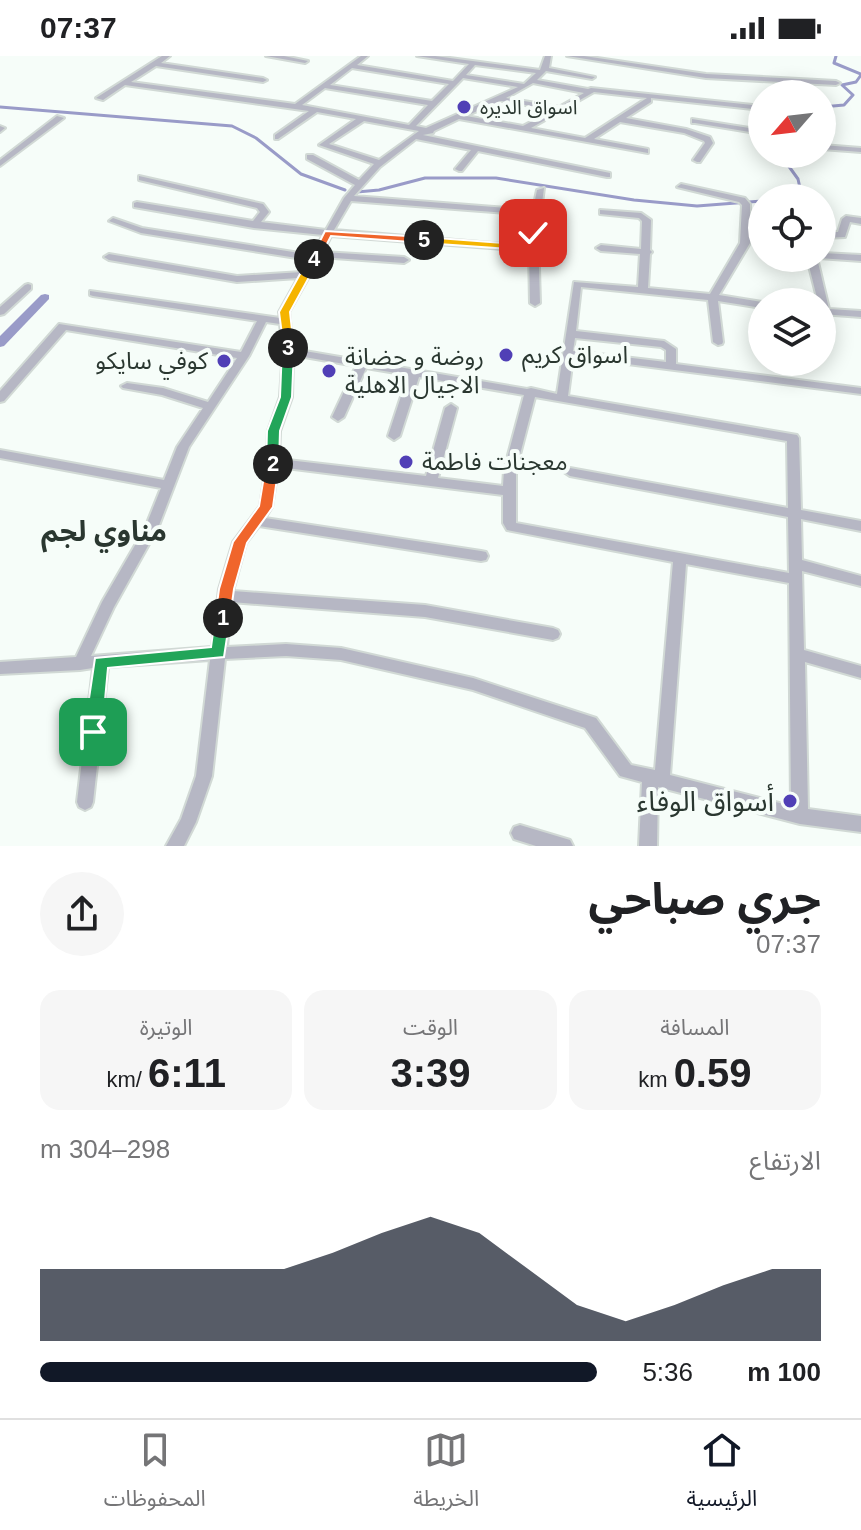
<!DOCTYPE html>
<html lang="ar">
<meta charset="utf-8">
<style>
:root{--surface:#fff;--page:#f6f6f6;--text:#202124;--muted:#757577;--line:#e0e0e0;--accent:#111827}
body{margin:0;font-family:Arial,"Noto Sans Arabic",sans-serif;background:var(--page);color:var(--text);direction:rtl;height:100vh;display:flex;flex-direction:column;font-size:30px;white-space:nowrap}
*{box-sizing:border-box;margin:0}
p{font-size:26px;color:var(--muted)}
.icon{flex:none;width:44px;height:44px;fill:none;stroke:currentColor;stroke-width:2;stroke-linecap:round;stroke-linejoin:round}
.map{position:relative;height:790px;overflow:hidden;direction:ltr}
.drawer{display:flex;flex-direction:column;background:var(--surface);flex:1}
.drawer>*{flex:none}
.needle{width:52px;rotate:242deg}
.controls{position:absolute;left:748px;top:24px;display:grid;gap:16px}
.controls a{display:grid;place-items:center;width:88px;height:88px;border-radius:50%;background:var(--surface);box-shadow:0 4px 20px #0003;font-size:40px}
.pin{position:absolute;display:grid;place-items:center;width:68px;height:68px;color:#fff;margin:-34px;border-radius:16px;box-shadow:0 4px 12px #0006}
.km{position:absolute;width:40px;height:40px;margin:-20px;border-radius:50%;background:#222;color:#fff;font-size:22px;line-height:40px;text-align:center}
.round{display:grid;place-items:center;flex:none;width:84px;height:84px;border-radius:42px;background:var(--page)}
.headline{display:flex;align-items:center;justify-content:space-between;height:136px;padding:0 40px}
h1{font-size:44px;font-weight:700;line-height:60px}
.figures{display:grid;grid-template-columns:repeat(3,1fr);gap:12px;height:136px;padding:8px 40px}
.figures div{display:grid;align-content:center;border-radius:20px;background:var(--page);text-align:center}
.figures b{font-size:40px;font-weight:700}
.figures small{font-size:22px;font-weight:400}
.figures p{font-size:22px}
.chart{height:224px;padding:16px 40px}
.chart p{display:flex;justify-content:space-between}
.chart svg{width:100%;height:144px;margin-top:8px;fill:var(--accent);opacity:.7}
ul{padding:0 40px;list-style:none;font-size:26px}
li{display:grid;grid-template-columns:128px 96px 1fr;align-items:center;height:60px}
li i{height:20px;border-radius:10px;background:var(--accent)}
.status{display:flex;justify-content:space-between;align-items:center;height:56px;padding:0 40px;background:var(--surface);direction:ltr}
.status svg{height:22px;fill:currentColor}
.tabs{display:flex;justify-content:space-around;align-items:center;height:112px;border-top:2px solid var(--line);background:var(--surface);font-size:22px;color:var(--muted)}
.tabs a{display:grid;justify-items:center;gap:4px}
.tabs .active{color:var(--accent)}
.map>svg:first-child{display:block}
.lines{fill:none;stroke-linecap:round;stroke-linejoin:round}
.stream{stroke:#999bc8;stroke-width:3}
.canal{fill:#999bc8;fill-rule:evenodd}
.minor-casing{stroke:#d1d9d5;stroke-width:4}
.minor{fill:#b6b7c4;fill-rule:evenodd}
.split-1{fill:#22a559;stroke:#fff;stroke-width:2}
.split-2{fill:#f0652b;stroke:#fff;stroke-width:2}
.split-3{fill:#22a559;stroke:#fff;stroke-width:2}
.split-4{fill:#f5b400;stroke:#fff;stroke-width:2}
.split-5{fill:#f0652b;stroke:#fff;stroke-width:2}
.split-6{fill:#f5b400;stroke:#fff;stroke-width:2}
.poi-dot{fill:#503fb6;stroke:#f6fdf9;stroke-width:3}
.labels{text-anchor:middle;stroke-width:8;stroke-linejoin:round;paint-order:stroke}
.far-poi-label{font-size:20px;fill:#2a3730;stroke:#f6fdf9;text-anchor:start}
.poi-label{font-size:24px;fill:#2a3730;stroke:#f6fdf9;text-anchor:start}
.quarter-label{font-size:28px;font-weight:bold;fill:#2a3730;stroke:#f6fdf9}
.near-poi-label{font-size:28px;fill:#2a3730;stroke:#f6fdf9;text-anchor:end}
</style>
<div class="status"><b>07:37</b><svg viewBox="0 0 49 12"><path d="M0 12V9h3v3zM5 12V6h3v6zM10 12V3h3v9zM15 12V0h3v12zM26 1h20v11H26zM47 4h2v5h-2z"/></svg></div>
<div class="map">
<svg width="861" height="790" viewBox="0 0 861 790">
<rect width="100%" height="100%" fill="#f6fdf9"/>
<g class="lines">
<!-- stream -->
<g class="stream">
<path d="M836,0L834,7L861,18"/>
<path d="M0,51L232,70L256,82L301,118L345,134"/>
<path d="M822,51L844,49L853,39L842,29L856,26L861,19"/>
<path d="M780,98L798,123L802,141L793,142"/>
<path d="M357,136L379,134L425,122H496L634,144L697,150L762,145"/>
</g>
<!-- canal -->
<path class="canal" d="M45,238L49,239V243L4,290L0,291V280L41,239Z"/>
<!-- minor casing -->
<g class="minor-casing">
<g id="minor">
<path d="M162,0H170L161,7L263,22L267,24L263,26L156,10L131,26L295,48L361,0H368L357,9L453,25L469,8L417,0H435L540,14L545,0H551L549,12L595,21L592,23L546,15L537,24L588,33L591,32L762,50V54L651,42V46L626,62L686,73L710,81L713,87L700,106H697L693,104L705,87L704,85L684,77L620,66L594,83L648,93V97L459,63L434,75L433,77L423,79L610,117V121H607L478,95L462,115H459L455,113L471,94L416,83L380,111L354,140L533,154L537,134L544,132L538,177L540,247L535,250L530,247L529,195L331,180L323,196L404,201L409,204L404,207L320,201L289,256L293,293L527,333L531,332L557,338L574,226L638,231L640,198L601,195L596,192L601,189L641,193L642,165L639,162L600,158V154L641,157L651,164L650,194L652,196L650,198L648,232L710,238L740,187L742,149L739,146L677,131L681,128L745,142L750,148V171L762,172V178L750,176V187L719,239L762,246V252L718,245L723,286L722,288L718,289L713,286L708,244L581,231L576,275L664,285L676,293V308L861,332V338L573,301L568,340L797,379L799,382L801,454L861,465V475L801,463L802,504L861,520V530L802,515L804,594L861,610V622L805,606L808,753L861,760V776L800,768L658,731L657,790H639L642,726L620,720L585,672L473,634L341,604L286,600L225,603L212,720L196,766L184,790H166L181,763L196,720L210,604L108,611L93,746L91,751L85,754L79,751L77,746L93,612L80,614L0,618V606L76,601L102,546L145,472L161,432L0,402V394L164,424L177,391L203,352L162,339L123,332L121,330L127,327L163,332L208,346L237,302L66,274L4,345L0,346V335L59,268L241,296L257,265L93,240L90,239V235L280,262L279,256L298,222L237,226L109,204L104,201L109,198L237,220L302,216L309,204L141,177L109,165L113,162L142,172L312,199L323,179L254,172L134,151V147L137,146L253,165L260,156L257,152L139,124V120L263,148L269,156L261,166L326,174L344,142L355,129L307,103V99H313L359,124L374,108L319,89L356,63L317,56L278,83H275V79L309,55L125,29L103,44L96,42ZM475,9L536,17L524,28L466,19ZM352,12L449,28L432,45L330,29ZM463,22L518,31L426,72L416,70ZM533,27L584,37L559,51L506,42ZM325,32L428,49L409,69L302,49ZM594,36L647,42L585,82L531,72ZM500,45H502L553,54L523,70L466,60ZM364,65L419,75L379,104L329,88ZM351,145L532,159L528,177L529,190L334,174ZM266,266L280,268L283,295L280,341L268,375L267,406L260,450L233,486L219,533L212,591L91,600L114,551L158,472L189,391L249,300ZM575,282L661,291L666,294V306L573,295ZM293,299L356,310L332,361L338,365L344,361L366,312L408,319L388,380L394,384L400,380L419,321L524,339L504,414L503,430L438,422L457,352L451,348L445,352L426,420L279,403L280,375L292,341ZM535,341L787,385L788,452L570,412L564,416L570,420L788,461L789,517L516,467V414ZM278,411L503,439V467L507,474L673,506L655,714L631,709L596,662L473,622L341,592L286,588L227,591L231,546L425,561L553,584L558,582L560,578L558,574L553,572L425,549L233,535L246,487L259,470L481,505L486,504L488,500L486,496L481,495L265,462L272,451ZM686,508L789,527L791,750L670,719Z"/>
<path d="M266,0H284L308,5L305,7Z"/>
<path d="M567,0H584L706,18L836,25L840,27L836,29L706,22Z"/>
<path d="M57,60L64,62L0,110V104Z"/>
<path d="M692,63L762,74V78L695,67H692Z"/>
<path d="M0,70L5,72L0,76Z"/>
<path d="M822,89L861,92V96L822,93Z"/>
<path d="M846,160L861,162V168L850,166L845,181L822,182V176H838L842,163Z"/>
<path d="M822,197L861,199V205L819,202H822Z"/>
<path d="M807,202H817L829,253L861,255V261L822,258V246H818Z"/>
<path d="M28,228L31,229V233L4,258L0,259V251L25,229Z"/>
<path d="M520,769L570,784L573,790H536L514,783L511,777L514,771Z"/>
</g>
</g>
<!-- minor -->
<use href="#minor" class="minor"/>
</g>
<!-- split-1 -->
<path class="split-1" d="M223,556L230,562L224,601L108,612L102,676L93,684L87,682L84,676L95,602L211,591L215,562Z"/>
<!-- split-2 -->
<path class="split-2" d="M273,404L279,408L273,451L247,487L234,533L230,562L223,568L215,562L219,533L233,486L259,450L266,408Z"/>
<!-- split-3 -->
<path class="split-3" d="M288,288L294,292L292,341L280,375L279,408L273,412L266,408L267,375L280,341L282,292Z"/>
<!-- split-4 -->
<path class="split-4" d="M310,200L319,203L290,256L294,292L284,294L279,256Z"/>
<!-- split-5 -->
<path class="split-5" d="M325,175L424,181L429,184L424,187L331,180L318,205H310Z"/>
<!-- split-6 -->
<path class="split-6" d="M529,175L538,177L537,195L424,187L419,184L424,181L528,189Z"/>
<!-- markers -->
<g class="poi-dot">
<circle cx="464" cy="51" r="8"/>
<circle cx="506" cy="299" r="8"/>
<circle cx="224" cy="305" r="8"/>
<circle cx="329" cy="315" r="8"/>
<circle cx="406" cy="406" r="8"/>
<circle cx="790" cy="745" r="8"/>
</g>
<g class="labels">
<!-- far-poi labels -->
<g class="far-poi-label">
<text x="480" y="58">اسواق الديره</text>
</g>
<!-- poi labels -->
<g class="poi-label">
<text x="522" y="307">اسواق كريم</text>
<text x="345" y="309">روضة و حضانة<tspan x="345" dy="28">الاجيال الاهلية</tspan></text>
<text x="208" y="313" text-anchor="end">كوفي سايكو</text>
<text x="422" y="414">معجنات فاطمة</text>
</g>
<!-- quarter labels -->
<g class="quarter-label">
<text x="104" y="485">مناوي لجم</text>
</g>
<!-- near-poi labels -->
<g class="near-poi-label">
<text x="774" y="755">أسواق الوفاء</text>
</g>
</g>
</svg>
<div class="controls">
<a><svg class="needle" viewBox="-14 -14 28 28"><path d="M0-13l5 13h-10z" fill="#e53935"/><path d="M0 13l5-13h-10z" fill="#757577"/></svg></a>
<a><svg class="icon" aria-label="locate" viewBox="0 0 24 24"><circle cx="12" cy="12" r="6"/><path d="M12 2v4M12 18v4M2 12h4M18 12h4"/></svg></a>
<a><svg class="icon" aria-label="layers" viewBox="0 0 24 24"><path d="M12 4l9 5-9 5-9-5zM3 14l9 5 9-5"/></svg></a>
</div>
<div class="pin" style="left:93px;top:676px;background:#1e9e55"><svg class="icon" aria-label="arrive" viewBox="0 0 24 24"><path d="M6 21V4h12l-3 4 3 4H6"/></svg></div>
<div class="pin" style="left:533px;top:177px;background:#d93025"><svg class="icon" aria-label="check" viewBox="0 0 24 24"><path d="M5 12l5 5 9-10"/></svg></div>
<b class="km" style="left:223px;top:562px">1</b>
<b class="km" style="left:273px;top:408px">2</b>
<b class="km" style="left:288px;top:292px">3</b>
<b class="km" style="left:314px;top:203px">4</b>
<b class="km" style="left:424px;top:184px">5</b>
</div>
<section class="drawer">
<div class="headline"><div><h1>جري صباحي</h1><p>07:37</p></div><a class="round"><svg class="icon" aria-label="share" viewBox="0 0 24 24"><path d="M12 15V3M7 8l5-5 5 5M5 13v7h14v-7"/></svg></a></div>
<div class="figures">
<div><p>المسافة</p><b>0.59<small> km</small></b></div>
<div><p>الوقت</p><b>3:39</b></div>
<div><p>الوتيرة</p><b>6:11<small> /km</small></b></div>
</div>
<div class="chart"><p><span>الارتفاع</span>298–304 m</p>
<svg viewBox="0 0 160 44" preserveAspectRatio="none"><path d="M0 44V22L10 22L20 22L30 22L40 22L50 22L60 17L70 11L80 6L90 11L100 22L110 33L120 38L130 33L140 27L150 22L160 22V44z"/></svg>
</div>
<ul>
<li><b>100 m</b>5:36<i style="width:100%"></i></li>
</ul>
</section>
<nav class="tabs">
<a class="active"><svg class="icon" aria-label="home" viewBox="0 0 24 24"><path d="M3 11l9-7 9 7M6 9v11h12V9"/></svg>الرئيسية</a>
<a><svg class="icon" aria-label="map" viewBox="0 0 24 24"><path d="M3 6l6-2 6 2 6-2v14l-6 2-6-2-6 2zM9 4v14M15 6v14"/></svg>الخريطة</a>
<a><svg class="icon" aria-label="saved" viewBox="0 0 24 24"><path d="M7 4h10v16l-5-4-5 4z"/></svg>المحفوظات</a>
</nav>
